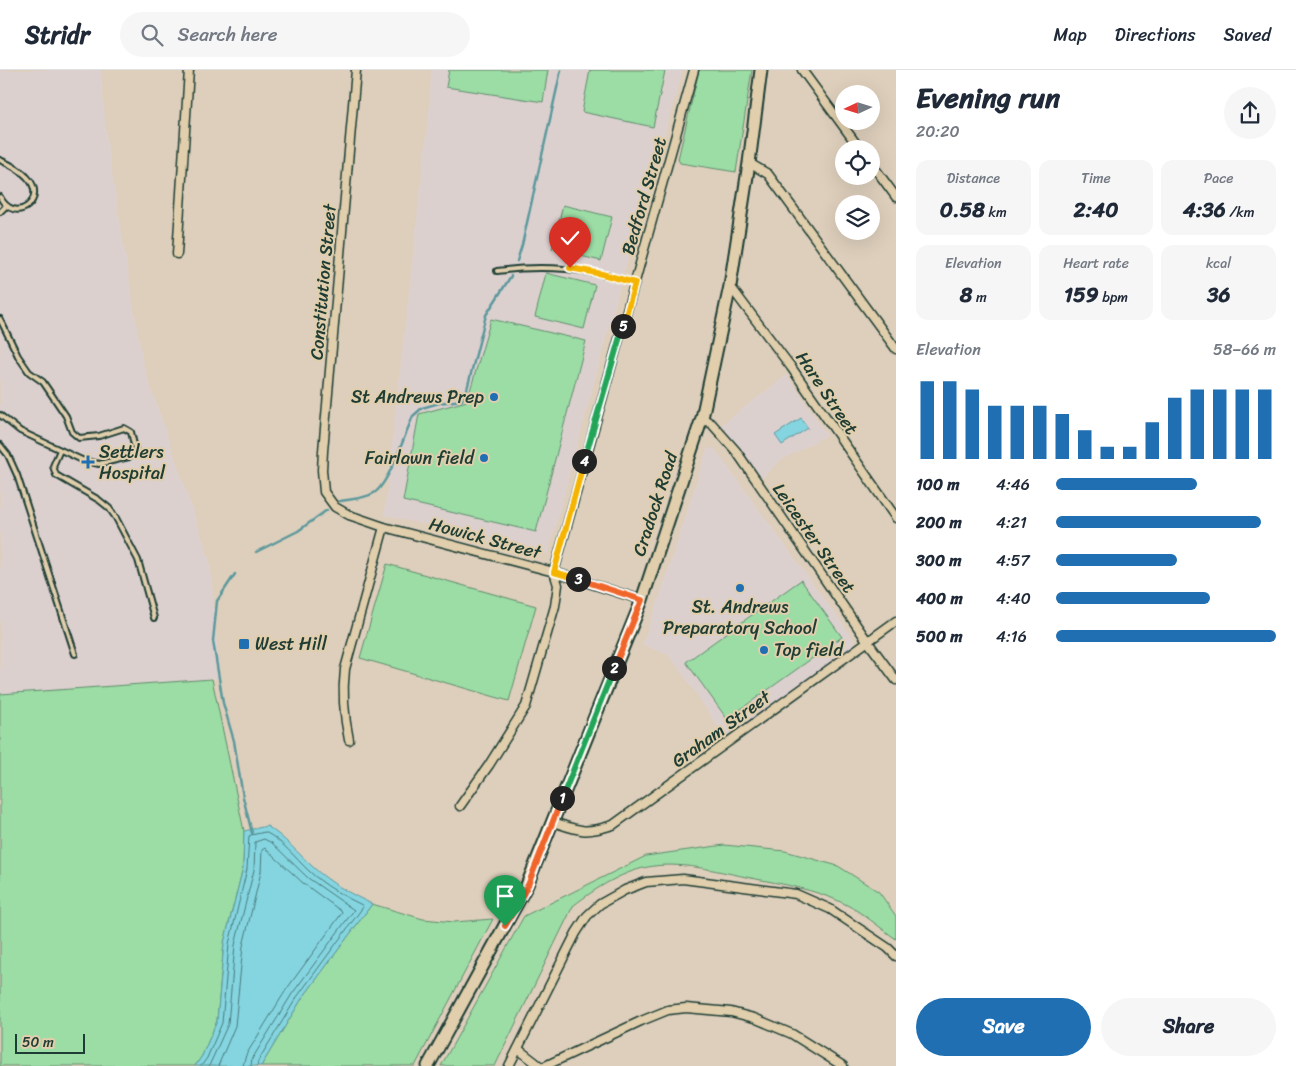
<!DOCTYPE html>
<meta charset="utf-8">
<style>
:root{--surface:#fff;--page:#f6f6f7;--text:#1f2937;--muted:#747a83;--line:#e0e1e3;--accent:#1f6fb2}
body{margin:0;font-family:Sriracha,sans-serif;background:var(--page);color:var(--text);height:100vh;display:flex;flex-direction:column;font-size:19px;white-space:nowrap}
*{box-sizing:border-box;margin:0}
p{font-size:16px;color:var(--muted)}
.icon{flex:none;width:28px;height:28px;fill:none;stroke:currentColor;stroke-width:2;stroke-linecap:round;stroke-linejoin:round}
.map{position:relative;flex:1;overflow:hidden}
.details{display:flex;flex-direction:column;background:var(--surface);width:400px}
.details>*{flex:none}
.needle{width:32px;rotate:266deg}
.buttons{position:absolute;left:835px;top:15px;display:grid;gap:10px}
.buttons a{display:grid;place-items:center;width:45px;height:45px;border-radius:50%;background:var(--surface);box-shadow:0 5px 20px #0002;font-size:25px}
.scale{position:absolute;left:15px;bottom:12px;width:70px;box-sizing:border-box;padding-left:5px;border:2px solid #1f3d34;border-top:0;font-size:14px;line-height:18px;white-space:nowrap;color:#1f3d34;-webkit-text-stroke:4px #e0ceac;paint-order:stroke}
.pin{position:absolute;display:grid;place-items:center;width:42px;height:42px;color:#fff;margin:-51px -21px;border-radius:50% 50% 50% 0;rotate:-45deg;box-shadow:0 0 5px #0007}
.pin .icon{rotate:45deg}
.km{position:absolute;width:25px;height:25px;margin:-12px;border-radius:50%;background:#222;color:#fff;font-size:14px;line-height:25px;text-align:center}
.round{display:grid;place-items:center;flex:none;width:52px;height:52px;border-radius:26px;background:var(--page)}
.head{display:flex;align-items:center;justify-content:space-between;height:85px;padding:0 20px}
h1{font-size:28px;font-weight:700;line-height:38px}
.figures{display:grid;grid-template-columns:repeat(3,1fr);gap:8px;height:85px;padding:5px 20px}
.figures div{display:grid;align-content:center;border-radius:12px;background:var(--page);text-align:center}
.figures b{font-size:21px;font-weight:700}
.figures small{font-size:14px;font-weight:400}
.figures p{font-size:14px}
.chart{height:140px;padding:10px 20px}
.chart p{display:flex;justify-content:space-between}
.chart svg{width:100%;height:90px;margin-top:5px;stroke:var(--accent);stroke-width:6}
.primary-button{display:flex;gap:10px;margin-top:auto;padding:10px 20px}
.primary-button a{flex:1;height:58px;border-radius:30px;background:var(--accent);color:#fff;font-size:20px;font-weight:700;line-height:58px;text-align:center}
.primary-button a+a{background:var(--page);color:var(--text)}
ul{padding:0 20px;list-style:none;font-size:16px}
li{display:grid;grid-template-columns:80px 60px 1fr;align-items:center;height:38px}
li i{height:12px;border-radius:6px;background:var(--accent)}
header{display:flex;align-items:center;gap:30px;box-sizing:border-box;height:70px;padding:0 25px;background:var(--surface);border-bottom:1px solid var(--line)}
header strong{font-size:24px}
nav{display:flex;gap:28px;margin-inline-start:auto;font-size:18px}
.search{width:350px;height:45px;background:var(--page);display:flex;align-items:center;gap:12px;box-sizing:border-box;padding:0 18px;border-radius:28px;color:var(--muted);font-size:19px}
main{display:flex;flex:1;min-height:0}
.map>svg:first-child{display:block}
.built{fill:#dcd0cf}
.green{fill:#9cdca5;stroke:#5e8c6c}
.water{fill:#85d5e1;stroke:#5c989c}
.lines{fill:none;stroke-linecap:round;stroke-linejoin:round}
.shore{stroke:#487a79;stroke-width:1}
.stream{stroke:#5c989c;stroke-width:2.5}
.lane-casing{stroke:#1f3d34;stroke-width:8}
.street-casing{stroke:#1f3d34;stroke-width:11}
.secondary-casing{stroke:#1f3d34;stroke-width:15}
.lane{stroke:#e0ceac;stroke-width:4}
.street{stroke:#e0ceac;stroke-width:8}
.secondary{stroke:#e0ceac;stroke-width:11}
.split-1-casing{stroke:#fff;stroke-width:10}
.split-2-casing{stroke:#fff;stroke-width:10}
.split-3-casing{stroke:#fff;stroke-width:10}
.split-4-casing{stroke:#fff;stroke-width:10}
.split-5-casing{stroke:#fff;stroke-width:10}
.split-6-casing{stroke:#fff;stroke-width:10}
.split-1{stroke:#f0652b;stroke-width:6}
.split-2{stroke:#22a559;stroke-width:6}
.split-3{stroke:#f0652b;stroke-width:6}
.split-4{stroke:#f5b400;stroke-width:6}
.split-5{stroke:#22a559;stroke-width:6}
.split-6{stroke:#f5b400;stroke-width:6}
.poi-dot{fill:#1f6fb2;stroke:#e0ceac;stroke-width:2}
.labels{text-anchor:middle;stroke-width:4;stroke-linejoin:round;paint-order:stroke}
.street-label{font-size:18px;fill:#1f3d34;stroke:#e0ceac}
.poi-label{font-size:18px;fill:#1f3d34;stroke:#e0ceac;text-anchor:start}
</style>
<header>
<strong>Stridr</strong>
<div class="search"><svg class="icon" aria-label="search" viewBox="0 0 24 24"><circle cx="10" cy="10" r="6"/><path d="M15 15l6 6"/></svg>Search here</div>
<nav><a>Map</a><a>Directions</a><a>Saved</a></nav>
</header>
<main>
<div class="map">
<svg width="896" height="996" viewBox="0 0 896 996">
<rect width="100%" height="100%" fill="#decfbc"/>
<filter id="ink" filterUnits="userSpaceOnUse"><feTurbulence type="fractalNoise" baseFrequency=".02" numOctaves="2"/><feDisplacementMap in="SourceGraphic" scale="10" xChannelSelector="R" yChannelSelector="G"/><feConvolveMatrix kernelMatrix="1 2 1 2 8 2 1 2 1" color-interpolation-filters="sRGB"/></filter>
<g filter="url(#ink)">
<!-- built -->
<g class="built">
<path d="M0,0H101L107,72L143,294L210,491L220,608L0,624Z"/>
<path d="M431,0H683L622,209L548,484L384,445L429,41Z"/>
<path d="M787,305L827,365L780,391L762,408L721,355Z"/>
<path d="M714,378L853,568L854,572L850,581L726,669L679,598L668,585L642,574L657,535L707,379Z"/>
</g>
<!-- green -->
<g class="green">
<path d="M449,0H548L543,32L446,17Z"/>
<path d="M590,0H658L665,1L653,57L582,42Z"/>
<path d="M699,0H752L736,102L680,93L678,89Z"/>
<path d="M563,135L612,147L601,191L552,179Z"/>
<path d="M546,203L595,215L584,259L535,247Z"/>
<path d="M491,249L586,271L536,462L403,431L419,344L467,331Z"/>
<path d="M387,494L536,536L509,631L360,588Z"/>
<path d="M801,510L842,567L727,649L686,592Z"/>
<path d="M212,609L244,761L243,798L224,873L217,951L202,986L195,996H0V624Z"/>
<path d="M724,775L785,781L838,796L879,822L896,846V869C879,857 862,842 843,833C814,819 782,814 751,808C721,802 685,792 654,796C624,800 596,818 573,836L495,996H441L524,846L646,786Z"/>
<path d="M372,834L423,849L454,852L493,849L415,996H261L301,930Z"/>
</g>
<!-- water -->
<g class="water">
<path d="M801,348L808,358L782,375L775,365Z"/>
<path d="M267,756C284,767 298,783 313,797C330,813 351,824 372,834L301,930L261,996H195L202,986L217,951L224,873L243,798L244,761Z"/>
</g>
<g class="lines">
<!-- shore -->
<g class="shore">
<path d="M201,996L207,988L222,953L229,874L247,799L249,766L251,765L265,762C282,770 295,788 309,801C324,815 343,826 362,835L363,837L297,927L258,991L257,996"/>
<path d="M209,996L228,954L235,875L254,800L255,772L264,769L272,773L308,808L354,840L292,924L252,989L251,996"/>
<path d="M218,996L235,956L243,876L261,802L262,780L265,778L303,813L341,841L342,843L286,920L246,985L243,996"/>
</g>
<!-- stream -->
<g class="stream">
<path d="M517,191L522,175L561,0"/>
<path d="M340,431C351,429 364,429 374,423C389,414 405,364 413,346L422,338L439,333L462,330L466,323L486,245L511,206"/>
<path d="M256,482L298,461L327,440"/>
<path d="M235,504L217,531L213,571L223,633L234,671L243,727L252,763"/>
</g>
<!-- lane casing -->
<g class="lane-casing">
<g id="lane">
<path d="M0,90C9,94 20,99 27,107C49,129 15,156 0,127"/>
<path d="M0,142L6,136"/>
<path d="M497,201C547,194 587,199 635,213"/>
<path d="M0,249L18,286L29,302L43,312L66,346L72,362L79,368L99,366L124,358L131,362L135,379L133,383L129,387L99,394L82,390L20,361L0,345"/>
<path d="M0,375L8,385L17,405L75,584"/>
<path d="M60,380L53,396L56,405L99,430L109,438L116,448L138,490L154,548"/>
</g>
</g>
<!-- street casing -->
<g class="street-casing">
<g id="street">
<path d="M356,0L323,381L322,400L324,422L335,437L349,445L384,457L554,502L642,530"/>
<path d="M802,0L860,79"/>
<path d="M749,93L768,104L896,279"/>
<path d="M871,93L896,127"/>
<path d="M177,184L189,0"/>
<path d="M730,216L791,297L896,448"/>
<path d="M702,348L712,354L736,381L868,572L896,610"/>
<path d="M349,670C344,646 342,624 345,599L384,457"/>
<path d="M460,736L489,695L526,636L555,536L558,515L554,502L694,0"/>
<path d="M553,752C580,761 584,764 613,755L896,551"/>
<path d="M518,979L540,996"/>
<path d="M509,996L576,863L587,846L600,834L625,820L646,812L683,809L796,824L830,839L888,878L896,886"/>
<path d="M545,996L641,951L668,940L686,938L731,942L754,948L792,964L843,996"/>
</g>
</g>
<!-- secondary casing -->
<g class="secondary-casing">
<path id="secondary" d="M428,996L527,815L642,530L702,348L730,216L749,93L761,0"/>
</g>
<!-- lane -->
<use href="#lane" class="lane"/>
<!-- street -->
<use href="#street" class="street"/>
<!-- secondary -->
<use href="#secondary" class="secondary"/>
</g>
</g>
<g class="lines" filter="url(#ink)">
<!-- split-1 casing -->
<g class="split-1-casing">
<path id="split-1" d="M505,856L528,815L562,728"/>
</g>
<!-- split-2 casing -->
<g class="split-2-casing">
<path id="split-2" d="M562,728L614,598"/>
</g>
<!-- split-3 casing -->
<g class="split-3-casing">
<path id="split-3" d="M578,509L642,530L614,598"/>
</g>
<!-- split-4 casing -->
<g class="split-4-casing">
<path id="split-4" d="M578,509L554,502L584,391"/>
</g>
<!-- split-5 casing -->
<g class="split-5-casing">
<path id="split-5" d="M584,391L623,256"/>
</g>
<!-- split-6 casing -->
<g class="split-6-casing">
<path id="split-6" d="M570,198L602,204L635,213L623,256"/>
</g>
<!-- split-1 -->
<use href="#split-1" class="split-1"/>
<!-- split-2 -->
<use href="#split-2" class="split-2"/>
<!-- split-3 -->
<use href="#split-3" class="split-3"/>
<!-- split-4 -->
<use href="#split-4" class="split-4"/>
<!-- split-5 -->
<use href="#split-5" class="split-5"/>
<!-- split-6 -->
<use href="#split-6" class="split-6"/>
</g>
<!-- markers -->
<g class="poi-dot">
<circle cx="494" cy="327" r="5"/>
<circle cx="484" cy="388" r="5"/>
<path d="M85.5 384.5h5v5h5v5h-5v5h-5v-5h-5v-5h5z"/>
<circle cx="740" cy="518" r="5"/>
<rect x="238" y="568" width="12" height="12" rx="2.5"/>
<circle cx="764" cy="580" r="5"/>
</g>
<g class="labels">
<!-- street labels -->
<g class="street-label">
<text transform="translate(644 126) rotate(-74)" y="6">Bedford Street</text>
<text transform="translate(323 212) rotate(-85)" y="6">Constitution Street</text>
<text transform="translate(827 323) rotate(56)" y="6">Hare Street</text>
<text transform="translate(655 434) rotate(-72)" y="6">Cradock Road</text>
<text transform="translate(485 468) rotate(15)" y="6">Howick Street</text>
<text transform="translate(814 468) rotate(55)" y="6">Leicester Street</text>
<text transform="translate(721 659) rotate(-36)" y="6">Graham Street</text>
</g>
<!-- poi labels -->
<g class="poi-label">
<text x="484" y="333" text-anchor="end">St Andrews Prep</text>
<text x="99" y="388">Settlers<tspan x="99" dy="21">Hospital</tspan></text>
<text x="474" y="394" text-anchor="end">Fairlawn field</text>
<text x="740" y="543" text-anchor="middle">St. Andrews<tspan x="740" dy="21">Preparatory School</tspan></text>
<text x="255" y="580">West Hill</text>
<text x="774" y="586">Top field</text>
</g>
</g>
</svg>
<div class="buttons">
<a><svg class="needle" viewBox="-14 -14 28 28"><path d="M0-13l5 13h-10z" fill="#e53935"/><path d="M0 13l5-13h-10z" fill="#747a83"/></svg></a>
<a><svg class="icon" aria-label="locate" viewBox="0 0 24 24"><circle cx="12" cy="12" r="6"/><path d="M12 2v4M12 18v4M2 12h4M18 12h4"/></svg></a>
<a><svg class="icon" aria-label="layers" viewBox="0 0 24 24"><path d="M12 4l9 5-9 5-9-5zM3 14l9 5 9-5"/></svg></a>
</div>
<div class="scale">50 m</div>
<div class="pin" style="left:505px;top:856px;background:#1e9e55"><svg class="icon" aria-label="arrive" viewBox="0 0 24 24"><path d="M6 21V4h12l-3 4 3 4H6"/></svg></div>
<div class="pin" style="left:570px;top:198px;background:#d93025"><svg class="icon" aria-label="check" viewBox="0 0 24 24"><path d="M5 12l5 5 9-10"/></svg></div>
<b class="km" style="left:562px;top:728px">1</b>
<b class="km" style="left:614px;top:598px">2</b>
<b class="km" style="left:578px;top:509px">3</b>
<b class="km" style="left:584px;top:391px">4</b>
<b class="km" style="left:623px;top:256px">5</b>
</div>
<section class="details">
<div class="head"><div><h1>Evening run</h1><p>20:20</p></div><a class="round"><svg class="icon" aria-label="share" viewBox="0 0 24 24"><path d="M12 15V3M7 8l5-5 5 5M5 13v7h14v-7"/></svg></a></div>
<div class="figures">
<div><p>Distance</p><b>0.58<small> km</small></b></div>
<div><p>Time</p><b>2:40</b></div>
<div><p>Pace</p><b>4:36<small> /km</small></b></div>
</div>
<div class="figures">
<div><p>Elevation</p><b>8<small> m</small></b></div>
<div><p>Heart rate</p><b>159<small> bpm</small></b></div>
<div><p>kcal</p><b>36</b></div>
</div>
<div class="chart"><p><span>Elevation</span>58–66 m</p>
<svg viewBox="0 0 160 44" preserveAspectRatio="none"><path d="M5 44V6M15 44V6M25 44V10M35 44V18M45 44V18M55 44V18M65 44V22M75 44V30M85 44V38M95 44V38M105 44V26M115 44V14M125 44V10M135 44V10M145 44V10M155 44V10"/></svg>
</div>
<ul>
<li><b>100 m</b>4:46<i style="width:64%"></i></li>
<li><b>200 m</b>4:21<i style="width:93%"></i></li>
<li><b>300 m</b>4:57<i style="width:55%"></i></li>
<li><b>400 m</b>4:40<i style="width:70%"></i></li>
<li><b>500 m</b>4:16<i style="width:100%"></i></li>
</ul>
<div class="primary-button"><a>Save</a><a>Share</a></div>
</section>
</main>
